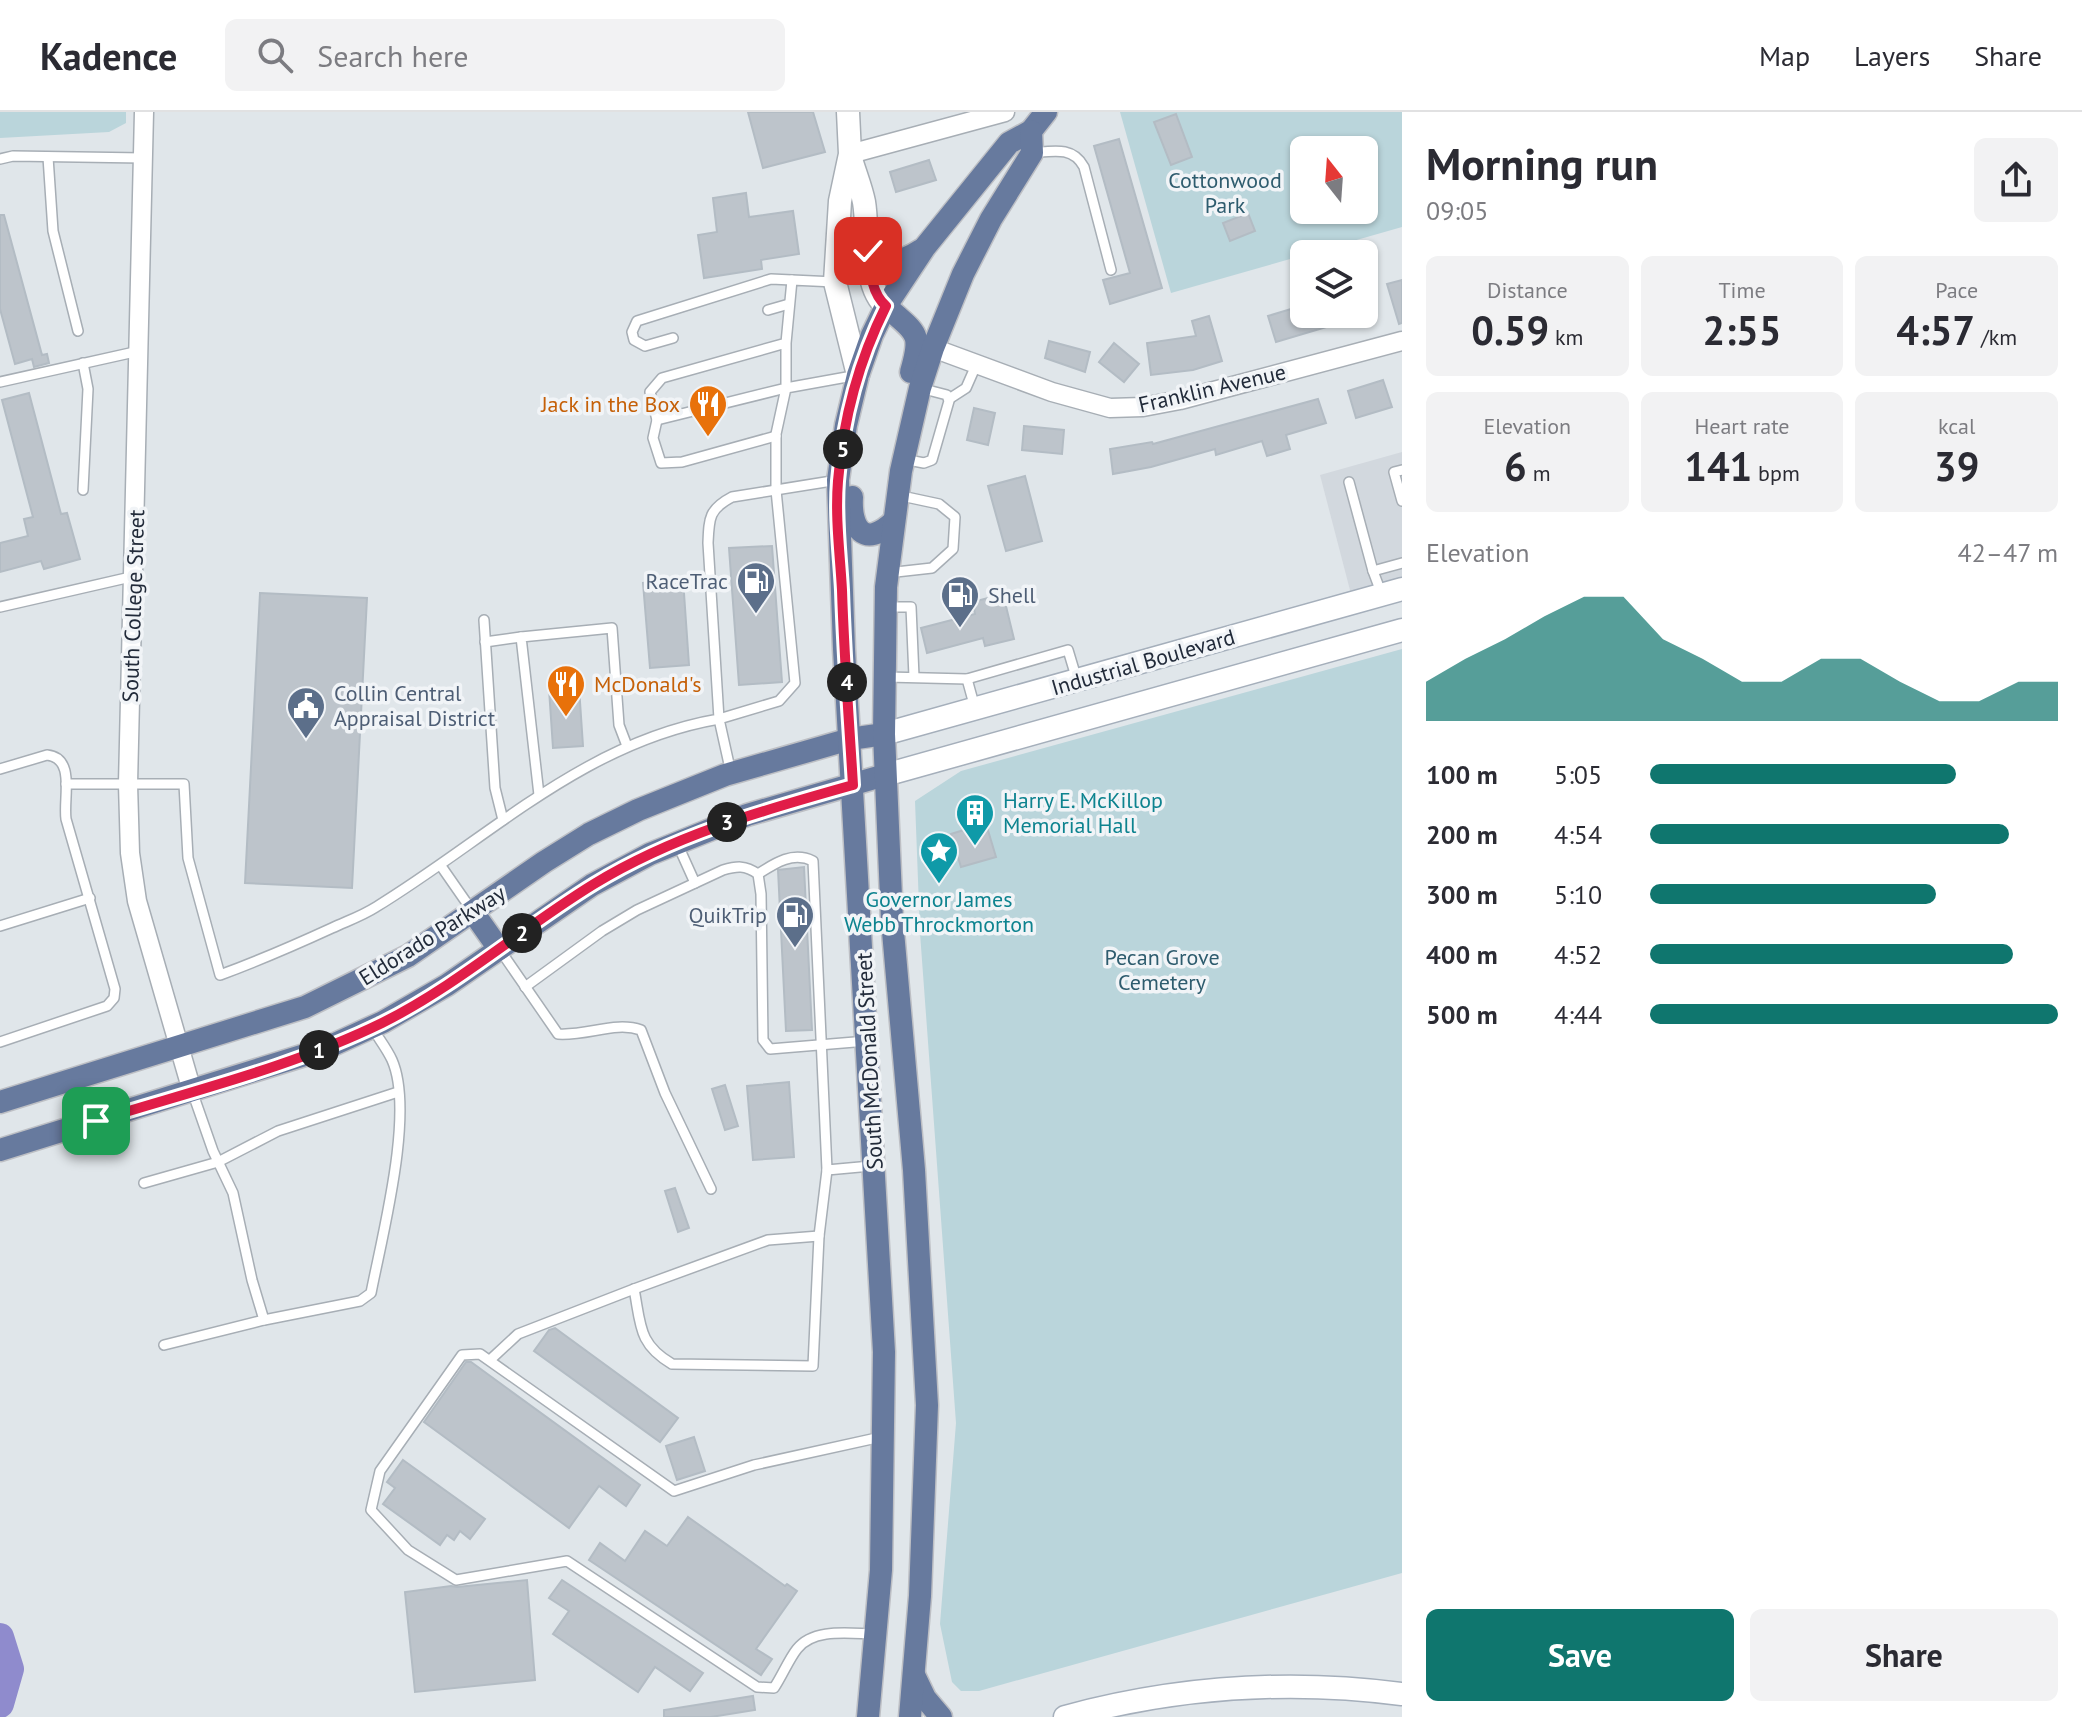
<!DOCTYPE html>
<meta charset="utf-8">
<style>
:root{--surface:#fff;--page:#f2f2f3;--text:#2b2b33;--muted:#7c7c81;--line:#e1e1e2;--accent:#0f766e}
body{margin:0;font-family:"PT Sans",sans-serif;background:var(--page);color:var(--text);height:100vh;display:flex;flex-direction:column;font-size:30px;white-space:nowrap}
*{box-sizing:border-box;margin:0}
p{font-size:26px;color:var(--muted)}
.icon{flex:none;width:44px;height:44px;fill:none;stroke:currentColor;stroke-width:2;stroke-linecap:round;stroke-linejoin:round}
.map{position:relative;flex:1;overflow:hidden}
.panel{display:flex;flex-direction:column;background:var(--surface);width:680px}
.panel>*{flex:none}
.needle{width:52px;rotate:343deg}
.controls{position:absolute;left:1290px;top:24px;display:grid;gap:16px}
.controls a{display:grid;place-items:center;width:88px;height:88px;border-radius:12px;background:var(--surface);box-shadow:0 2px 6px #0004;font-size:40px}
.pin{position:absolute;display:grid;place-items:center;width:68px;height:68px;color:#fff;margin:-34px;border-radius:16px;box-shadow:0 4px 12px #0006}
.km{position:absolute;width:40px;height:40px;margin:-20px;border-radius:50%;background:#222;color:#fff;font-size:22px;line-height:40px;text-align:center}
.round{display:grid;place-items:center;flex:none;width:84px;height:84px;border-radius:12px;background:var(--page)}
.head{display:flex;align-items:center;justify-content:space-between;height:136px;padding:0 24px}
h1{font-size:44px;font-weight:700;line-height:60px}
.figures{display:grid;grid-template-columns:repeat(3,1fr);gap:12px;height:136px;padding:8px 24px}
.figures div{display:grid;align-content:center;border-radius:12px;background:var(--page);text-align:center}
.figures b{font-size:40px;font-weight:700}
.figures small{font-size:22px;font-weight:400}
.figures p{font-size:22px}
.chart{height:224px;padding:16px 24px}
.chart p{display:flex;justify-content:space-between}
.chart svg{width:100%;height:144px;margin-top:8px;fill:var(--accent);opacity:.7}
.cta{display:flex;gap:16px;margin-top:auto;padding:16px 24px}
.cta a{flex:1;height:92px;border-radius:12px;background:var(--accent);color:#fff;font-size:32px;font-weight:700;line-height:92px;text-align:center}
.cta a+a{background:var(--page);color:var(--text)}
ul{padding:0 24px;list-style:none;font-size:26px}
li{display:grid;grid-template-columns:128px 96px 1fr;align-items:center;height:60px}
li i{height:20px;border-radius:10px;background:var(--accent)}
header{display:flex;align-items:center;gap:48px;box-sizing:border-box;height:112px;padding:0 40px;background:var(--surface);border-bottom:2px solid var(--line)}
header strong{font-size:38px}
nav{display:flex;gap:44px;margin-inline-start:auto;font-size:28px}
.search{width:560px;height:72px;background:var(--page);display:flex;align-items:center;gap:20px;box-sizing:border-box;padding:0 28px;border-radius:12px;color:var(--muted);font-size:30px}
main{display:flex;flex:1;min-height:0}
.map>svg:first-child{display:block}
.built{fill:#d2d8de}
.green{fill:#bad5db;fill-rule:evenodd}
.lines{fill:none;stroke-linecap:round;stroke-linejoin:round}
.river{stroke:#8f8bcd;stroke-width:28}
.building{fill:#bdc4cb;stroke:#b3bcc4;stroke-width:2}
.service-casing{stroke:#a7aeb5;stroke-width:12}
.minor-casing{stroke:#a7aeb5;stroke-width:21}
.tertiary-casing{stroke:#a7aeb5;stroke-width:25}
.secondary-casing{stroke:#a5afbb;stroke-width:25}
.primary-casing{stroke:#bdbfc4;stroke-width:25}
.service{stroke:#fff;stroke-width:9}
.minor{stroke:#fff;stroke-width:18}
.tertiary{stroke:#fff;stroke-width:22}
.secondary{stroke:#fff;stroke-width:22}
.primary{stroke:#677a9e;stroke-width:22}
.route-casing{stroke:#fff;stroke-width:16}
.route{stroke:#e11d48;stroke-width:10}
.labels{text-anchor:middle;stroke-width:7;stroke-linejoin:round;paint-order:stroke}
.park-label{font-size:22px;fill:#2e5c6e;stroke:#f1f4f7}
.street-label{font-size:22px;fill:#222b3a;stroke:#f1f4f7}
.food-label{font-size:22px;fill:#c56008;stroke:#f1f4f7;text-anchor:end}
.service-label{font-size:22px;fill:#4e5e75;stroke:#f1f4f7;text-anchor:end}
.culture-label{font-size:22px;fill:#0d838f;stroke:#f1f4f7;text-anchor:start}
</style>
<header>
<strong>Kadence</strong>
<div class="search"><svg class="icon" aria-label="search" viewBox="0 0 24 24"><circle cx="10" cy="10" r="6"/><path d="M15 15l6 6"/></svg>Search here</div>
<nav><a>Map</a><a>Layers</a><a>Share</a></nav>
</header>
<main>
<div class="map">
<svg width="1402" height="1605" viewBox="0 0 1402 1605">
<rect width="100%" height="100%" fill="#e0e6ea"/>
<!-- built -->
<path class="built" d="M1402,340V467L1351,482L1320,363Z"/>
<!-- green -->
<g class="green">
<path d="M0,0H126V11L109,20L0,26Z"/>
<path d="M1120,0H1402V115L1171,181ZM1304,38H1364V98H1304Z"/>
<path d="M1402,537V1461L979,1579H961L952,1570L940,1512L956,1311L920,821L915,689L961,659Z"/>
</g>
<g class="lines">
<!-- river -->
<path class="river" d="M0,1525L10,1557L0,1592"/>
</g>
<!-- building -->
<g class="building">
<path d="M748,0H813L825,40L763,56Z"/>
<path d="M1176,2L1192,45L1171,53L1154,10Z"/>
<path d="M1119,27L1162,176L1110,192L1103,168L1130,161L1094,34Z"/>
<path d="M929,48L936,68L896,80L890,60Z"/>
<path d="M746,81L749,105L793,99L799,142L761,148L762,157L704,166L698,123L717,120L713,86Z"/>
<path d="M1248,101L1255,119L1230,129L1223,111Z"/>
<path d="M0,103H4L42,243L47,242L49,251L34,255L32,247L15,252L0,197Z"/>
<path d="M1402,168V211L1399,212L1387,172Z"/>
<path d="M1304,193V202H1360V205L1276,230L1268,204Z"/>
<path d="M1209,204L1222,249L1193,258L1151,263L1147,231L1196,224L1192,209Z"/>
<path d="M1049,229L1090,240L1085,260L1045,246Z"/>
<path d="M1114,231L1139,252L1124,270L1099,250Z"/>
<path d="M1383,268L1392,295L1356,306L1348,279Z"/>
<path d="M29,281L61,402L67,401L80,447L44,457L41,449L0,460V431L28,424L24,407L33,405L2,288Z"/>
<path d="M1318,287L1326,311L1286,323L1290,337L1267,344L1262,329L1216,343L1215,337L1151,355L1113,362L1110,337L1152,330L1153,332Z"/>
<path d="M974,296L995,301L988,333L967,328Z"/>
<path d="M1024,314L1064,318L1062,342L1022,338Z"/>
<path d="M1025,364L1042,429L1006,439L988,374Z"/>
<path d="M772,434L782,570L739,573L729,436Z"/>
<path d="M683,467L689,553L650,556L643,471Z"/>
<path d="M260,481L367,486L352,776L245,771Z"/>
<path d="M1003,482L1014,527L985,534L983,526L927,541L921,516L975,502L973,490Z"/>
<path d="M579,575L583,634L553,636L549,577Z"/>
<path d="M987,715L996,745L961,755L951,722L964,718L966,721Z"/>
<path d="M804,755L812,918L786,919L778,758Z"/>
<path d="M789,970L794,1045L753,1048L747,974Z"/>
<path d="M725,973L738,1014L725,1018L712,977Z"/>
<path d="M675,1076L689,1116L678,1120L665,1079Z"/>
<path d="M555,1216L678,1306L660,1330L534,1239L549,1218Z"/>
<path d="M466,1250H471L640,1373L626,1394L599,1374L569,1416L424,1310Z"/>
<path d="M694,1325L705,1359L677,1368L666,1334Z"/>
<path d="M403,1348L485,1407L470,1427L460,1419L454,1428L447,1423L440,1433L383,1392L395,1376L387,1370Z"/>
<path d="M688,1405L785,1474L787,1472L797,1479L756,1537L772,1547L761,1563L589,1448L600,1431L625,1449L645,1419L667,1434Z"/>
<path d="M527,1468L535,1568L415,1580L405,1480L451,1474L457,1475Z"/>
<path d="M562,1468L703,1561L690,1579L655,1555L638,1580L553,1522L569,1499L549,1486Z"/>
<path d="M753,1584L755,1598L711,1605H664V1598Z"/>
</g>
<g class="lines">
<!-- service casing -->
<g class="service-casing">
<g id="service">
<path d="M1032,41C1053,39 1073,34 1084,55L1111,158"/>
<path d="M48,45L53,119L78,219"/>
<path d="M0,47L13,44L143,46"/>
<path d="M768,198L789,192"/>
<path d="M673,226L645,234L634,228L632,220L637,209L771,167L792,168"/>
<path d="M786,231L662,266L650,280L657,308L786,276V231L792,168L835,170"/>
<path d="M83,251L88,277L83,378"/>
<path d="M0,270L139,239"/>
<path d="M949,287L966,276L977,251"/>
<path d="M657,308L653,326L661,351L682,350L776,324"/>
<path d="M903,347L924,351L932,348L949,289L947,283L920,276"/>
<path d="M1402,358L1394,360L1402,389"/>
<path d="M1349,370L1373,459L1382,483"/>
<path d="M1373,459L1402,451"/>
<path d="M887,461L932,456L953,437L955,405L939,392L897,383"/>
<path d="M0,495L135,464"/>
<path d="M885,495H911L914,565"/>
<path d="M484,508L495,676L503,708"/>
<path d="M485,530L521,525"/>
<path d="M887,565L967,567L1068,538L1077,568"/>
<path d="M967,567L975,596"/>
<path d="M0,657L47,643C76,646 63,686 66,707L115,877L114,886L107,894L0,930"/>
<path d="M731,661L719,607L779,589L795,571L776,378V322L786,276L858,263"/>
<path d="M66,672H184L188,746L220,863C258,849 295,833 332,816C347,809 362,804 376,795C489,726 584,630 719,607L708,431C709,406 709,397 732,385L838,368"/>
<path d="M539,683L521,525L612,516L619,613L627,634"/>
<path d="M677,731L695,771"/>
<path d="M441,754L473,800"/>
<path d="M758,762C775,751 793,739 813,749L827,1058L871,1054"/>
<path d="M0,814L90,786"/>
<path d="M500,838L558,922C588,924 615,909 641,918L665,981L711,1077"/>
<path d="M525,875L602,819L637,798L723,758C737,754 745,753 758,762L761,782L763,928L770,937L867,929"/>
<path d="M192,979L213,1039L233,1081L252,1168L264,1208L360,1189L371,1181C382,1124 415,1000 392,948C387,937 379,927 373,917"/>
<path d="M144,1071L218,1050L278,1019L398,980"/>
<path d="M634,1177C641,1213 638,1232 672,1252L813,1254L819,1124L827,1058"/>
<path d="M164,1233L264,1208"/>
<path d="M490,1248L518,1222L634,1177L768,1128L819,1124"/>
<path d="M876,1522C852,1522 814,1515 797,1537C789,1547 782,1564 774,1576L757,1575L567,1449L456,1468L408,1438L371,1398L380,1359L462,1243L480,1242L674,1379L754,1353L881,1325"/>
</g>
</g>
<!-- minor casing -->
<g class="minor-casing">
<g id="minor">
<path d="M144,0L128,672L130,741L137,789L192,979"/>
<path d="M850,42L1005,0"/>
<path d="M933,236L1052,280L1110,296L1143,295L1180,288L1402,229"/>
</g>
</g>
<!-- tertiary casing -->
<g class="tertiary-casing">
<g id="tertiary">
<path d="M848,0L850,42L840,89L835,170L858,263"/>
<path d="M851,47C855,61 861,75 864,90C869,118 862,175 886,194"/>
</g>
</g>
<!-- secondary casing -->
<g class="secondary-casing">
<g id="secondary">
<path d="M884,622L1402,477"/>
<path d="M885,663L1402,518"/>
<path d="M1065,1605C1176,1575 1288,1567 1402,1582"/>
</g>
</g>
<!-- primary casing -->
<g class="primary-casing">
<g id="primary">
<path d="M868,139C883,157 904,149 921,138"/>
<path d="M886,194C916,222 923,219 911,260"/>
<path d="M852,385C850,416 864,437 893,410"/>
<path d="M473,800L499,837"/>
<path d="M0,990L305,895L408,844L544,750L589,722L638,698L725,663L850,627L884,622"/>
<path d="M0,1038L324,937L383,910L447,873L592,773L650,742L747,703L885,663"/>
<path d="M914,1563L925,1586L941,1605"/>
<path d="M868,1605L881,1458L884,1240L844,537L838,368L846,313L858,263L872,223L886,194L925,135L1009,31L1031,19L1046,0"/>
<path d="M910,1605L920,1484L927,1293L914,1058L892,808L884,622L886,475L901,359L920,276L933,236L963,162L991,107L1032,41L1031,19"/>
</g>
</g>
<!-- service -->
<use href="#service" class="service"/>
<!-- minor -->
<use href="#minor" class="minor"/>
<!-- tertiary -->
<use href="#tertiary" class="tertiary"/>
<!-- secondary -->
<use href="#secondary" class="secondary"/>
<!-- primary -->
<use href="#primary" class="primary"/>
</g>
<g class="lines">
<!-- route casing -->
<g class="route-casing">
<path id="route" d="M96,1009C192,979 292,955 382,911C458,873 522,816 594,772C674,723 764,698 853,673C849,608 844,543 842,478C840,442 835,405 838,369C843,308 859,248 886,194C871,181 870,158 868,139"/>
</g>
<!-- route -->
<use href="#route" class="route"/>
</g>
<!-- icons -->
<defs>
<g id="restaurant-pin" transform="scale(2)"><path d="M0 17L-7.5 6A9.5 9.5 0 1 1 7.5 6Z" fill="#e8710a" stroke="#f1f4f7"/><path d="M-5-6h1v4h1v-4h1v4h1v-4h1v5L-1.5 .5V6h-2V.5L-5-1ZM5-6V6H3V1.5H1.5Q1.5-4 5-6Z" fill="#fff"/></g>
<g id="fuel-pin" transform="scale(2)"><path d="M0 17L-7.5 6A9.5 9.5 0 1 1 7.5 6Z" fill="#5c6f8a" stroke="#f1f4f7"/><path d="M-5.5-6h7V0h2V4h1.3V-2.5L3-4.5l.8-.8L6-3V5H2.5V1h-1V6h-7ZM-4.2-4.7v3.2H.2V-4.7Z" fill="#fff"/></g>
<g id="civic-pin" transform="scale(2)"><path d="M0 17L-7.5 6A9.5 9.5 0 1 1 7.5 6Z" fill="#5c6f8a" stroke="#f1f4f7"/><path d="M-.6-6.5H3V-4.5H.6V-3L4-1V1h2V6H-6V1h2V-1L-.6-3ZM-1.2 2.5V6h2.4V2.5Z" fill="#fff"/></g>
<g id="building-pin" transform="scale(2)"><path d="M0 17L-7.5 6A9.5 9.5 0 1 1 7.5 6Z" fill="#0f9aa8" stroke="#f1f4f7"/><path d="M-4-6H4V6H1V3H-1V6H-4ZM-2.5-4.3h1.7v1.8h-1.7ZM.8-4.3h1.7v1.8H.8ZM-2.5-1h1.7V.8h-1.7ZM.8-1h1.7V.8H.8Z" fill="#fff"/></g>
<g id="sight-pin" transform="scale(2)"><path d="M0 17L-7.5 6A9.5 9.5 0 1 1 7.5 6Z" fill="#0f9aa8" stroke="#f1f4f7"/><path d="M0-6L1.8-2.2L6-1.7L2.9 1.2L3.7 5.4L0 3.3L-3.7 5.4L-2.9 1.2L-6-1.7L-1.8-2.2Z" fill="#fff"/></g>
</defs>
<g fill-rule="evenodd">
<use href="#restaurant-pin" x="708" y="292"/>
<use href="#fuel-pin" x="756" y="469"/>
<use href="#fuel-pin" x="960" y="483"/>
<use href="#restaurant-pin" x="566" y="572"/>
<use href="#civic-pin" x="306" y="594"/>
<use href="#building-pin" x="975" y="701"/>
<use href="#sight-pin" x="939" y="739"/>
<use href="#fuel-pin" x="795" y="803"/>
</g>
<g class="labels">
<!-- park labels -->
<g class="park-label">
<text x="1225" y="76">Cottonwood<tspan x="1225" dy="25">Park</tspan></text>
<text x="1162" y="853">Pecan Grove<tspan x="1162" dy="25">Cemetery</tspan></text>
</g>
<!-- street labels -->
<g class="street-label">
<text transform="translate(1212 276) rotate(-13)" y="8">Franklin Avenue</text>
<text transform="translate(133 494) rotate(-88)" y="8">South College Street</text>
<text transform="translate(1143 550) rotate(-16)" y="8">Industrial Boulevard</text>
<text transform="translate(432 823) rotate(-32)" y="8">Eldorado Parkway</text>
<text transform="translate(869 949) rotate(-93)" y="8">South McDonald Street</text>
</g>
<!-- food labels -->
<g class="food-label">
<text x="680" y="300">Jack in the Box</text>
<text x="594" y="580" text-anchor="start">McDonald's</text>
</g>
<!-- service labels -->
<g class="service-label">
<text x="728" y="477">RaceTrac</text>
<text x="988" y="491" text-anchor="start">Shell</text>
<text x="334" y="589" text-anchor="start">Collin Central<tspan x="334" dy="25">Appraisal District</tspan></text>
<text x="767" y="811">QuikTrip</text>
</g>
<!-- culture labels -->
<g class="culture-label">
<text x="1003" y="696">Harry E. McKillop<tspan x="1003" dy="25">Memorial Hall</tspan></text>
<text x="939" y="795" text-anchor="middle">Governor James<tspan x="939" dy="25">Webb Throckmorton</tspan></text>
</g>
</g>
</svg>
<div class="controls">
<a><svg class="needle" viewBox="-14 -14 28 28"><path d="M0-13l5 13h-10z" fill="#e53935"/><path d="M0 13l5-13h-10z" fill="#7c7c81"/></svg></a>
<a><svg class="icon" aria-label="layers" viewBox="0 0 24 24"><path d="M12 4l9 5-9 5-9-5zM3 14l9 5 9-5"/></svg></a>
</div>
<div class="pin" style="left:96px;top:1009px;background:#1e9e55"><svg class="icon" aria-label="arrive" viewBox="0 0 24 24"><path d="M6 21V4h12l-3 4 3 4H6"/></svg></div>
<div class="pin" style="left:868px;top:139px;background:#d93025"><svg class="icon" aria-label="check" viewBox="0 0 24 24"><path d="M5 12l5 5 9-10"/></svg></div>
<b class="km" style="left:319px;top:938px">1</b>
<b class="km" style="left:522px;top:821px">2</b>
<b class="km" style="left:727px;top:710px">3</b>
<b class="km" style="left:847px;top:570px">4</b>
<b class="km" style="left:843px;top:337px">5</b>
</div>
<section class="panel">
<div class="head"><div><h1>Morning run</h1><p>09:05</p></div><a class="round"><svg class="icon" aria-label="share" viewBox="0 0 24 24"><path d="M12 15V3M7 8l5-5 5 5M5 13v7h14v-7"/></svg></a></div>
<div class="figures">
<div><p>Distance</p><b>0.59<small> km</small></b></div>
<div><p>Time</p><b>2:55</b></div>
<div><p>Pace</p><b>4:57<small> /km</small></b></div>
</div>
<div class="figures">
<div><p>Elevation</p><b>6<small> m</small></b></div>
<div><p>Heart rate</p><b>141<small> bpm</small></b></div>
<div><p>kcal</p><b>39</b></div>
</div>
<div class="chart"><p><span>Elevation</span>42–47 m</p>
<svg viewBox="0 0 160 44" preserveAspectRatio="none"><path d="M0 44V32L10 25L20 19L30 12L40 6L50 6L60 19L70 25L80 32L90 32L100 25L110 25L120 32L130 38L140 38L150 32L160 32V44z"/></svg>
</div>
<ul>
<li><b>100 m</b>5:05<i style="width:75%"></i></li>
<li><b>200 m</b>4:54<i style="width:88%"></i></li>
<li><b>300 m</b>5:10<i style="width:70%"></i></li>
<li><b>400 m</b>4:52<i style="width:89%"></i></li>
<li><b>500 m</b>4:44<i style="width:100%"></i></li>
</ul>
<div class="cta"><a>Save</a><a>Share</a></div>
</section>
</main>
